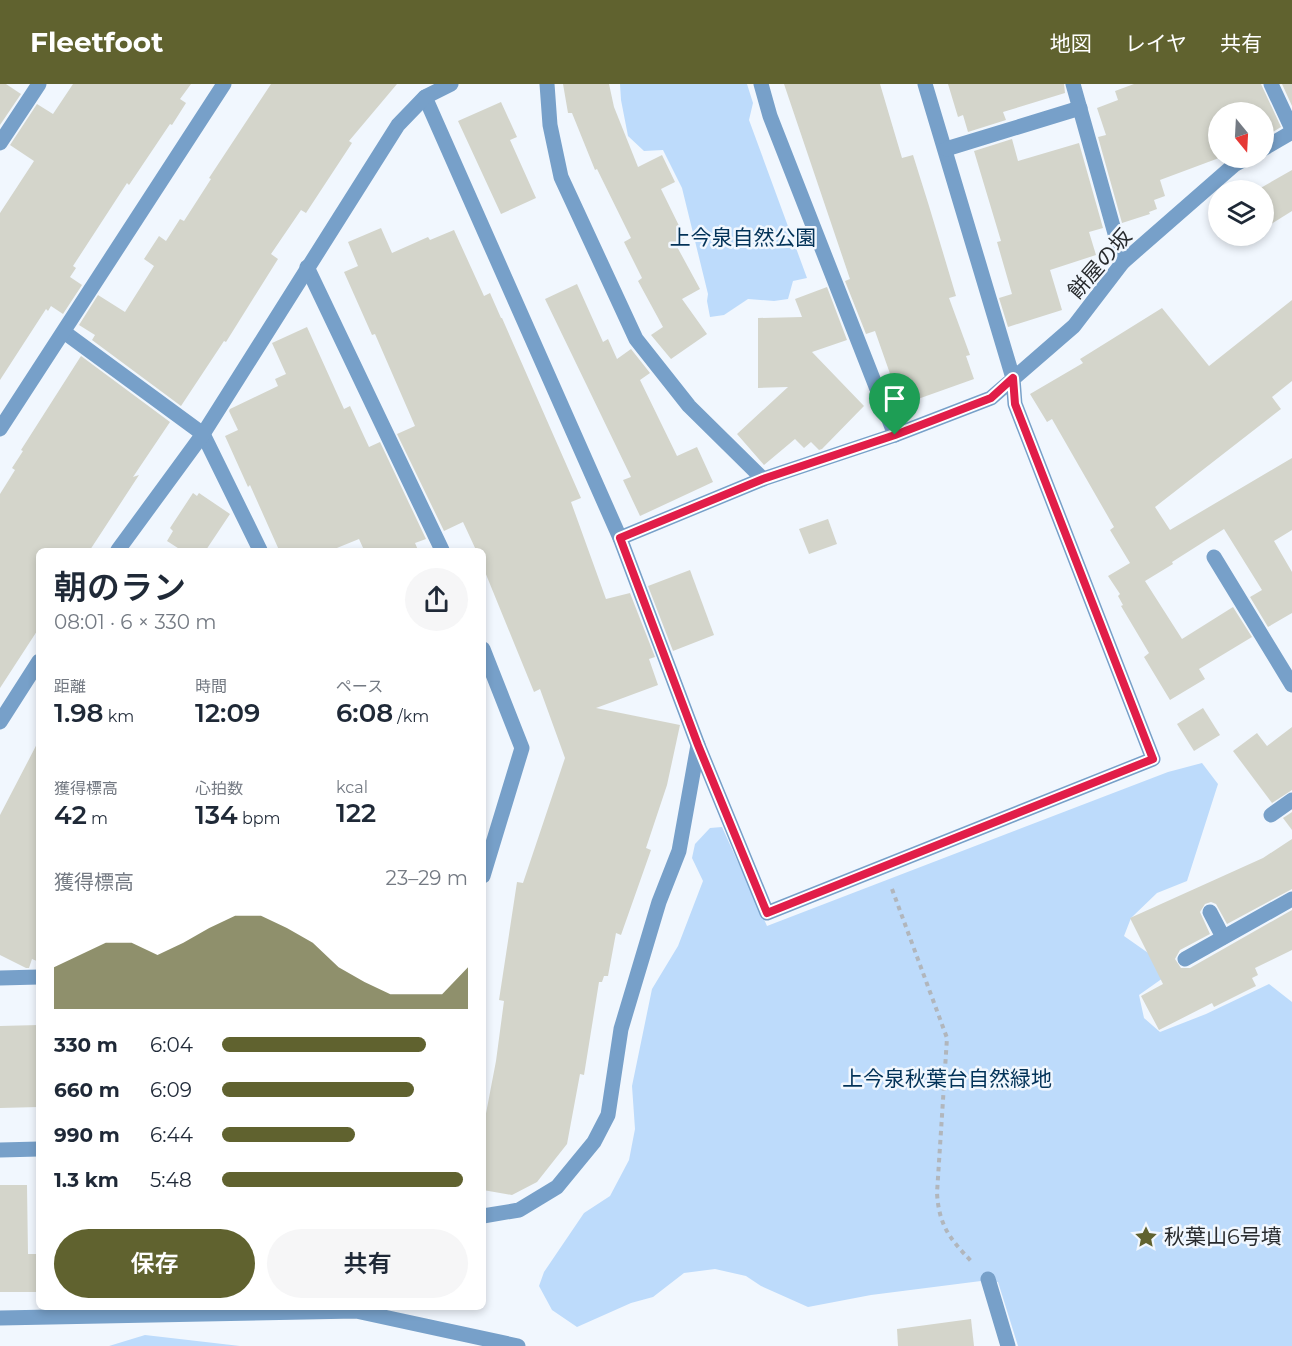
<!DOCTYPE html>
<html lang="ja">
<meta charset="utf-8">
<style>
:root{--surface:#fff;--page:#f6f6f7;--text:#1f2937;--muted:#747a83;--accent:#60622f}
body{margin:0;font-family:Montserrat,"Noto Sans JP",sans-serif;background:var(--page);color:var(--text);height:100vh;display:flex;flex-direction:column;font-size:22px;white-space:nowrap}
*{box-sizing:border-box;margin:0}
p{font-size:20px;color:var(--muted)}
.icon{flex:none;width:33px;height:33px;fill:none;stroke:currentColor;stroke-width:2;stroke-linecap:round;stroke-linejoin:round}
.map{position:relative;flex:1;overflow:hidden}
.panel{position:absolute;left:36px;top:464px;width:450px;height:762px;display:flex;flex-direction:column;background:var(--surface);border-radius:9px;box-shadow:0 3px 9px #0003}
.panel>*{flex:none}
.needle{width:39px;rotate:162deg}
.buttons{position:absolute;left:1208px;top:18px;display:grid;gap:12px}
.buttons a{display:grid;place-items:center;width:66px;height:66px;border-radius:50%;background:var(--surface);box-shadow:0 3px 9px #0003;font-size:30px}
.pin{position:absolute;display:grid;place-items:center;width:51px;height:51px;color:#fff;margin:-62px -26px;border-radius:50% 50% 50% 0;rotate:-45deg;box-shadow:0 0 6px #0007}
.pin .icon{rotate:45deg}
.round{display:grid;place-items:center;flex:none;width:63px;height:63px;border-radius:32px;background:var(--page)}
.overview{display:flex;align-items:center;justify-content:space-between;height:102px;padding:0 18px}
h1{font-size:33px;font-weight:600;line-height:45px}
.figures{display:grid;grid-template-columns:repeat(3,1fr);gap:9px;height:102px;padding:6px 18px}
.figures div{display:grid;align-content:center}
.figures b{font-size:26px;font-weight:600}
.figures small{font-size:16px;font-weight:400}
.figures p{font-size:16px}
.chart{height:168px;padding:12px 18px}
.chart p{display:flex;justify-content:space-between}
.chart svg{width:100%;height:108px;margin-top:6px;fill:var(--accent);opacity:.7}
.primary-button{display:flex;gap:12px;margin-top:auto;padding:12px 18px}
.primary-button a{flex:1;height:69px;border-radius:36px;background:var(--accent);color:#fff;font-size:24px;font-weight:600;line-height:69px;text-align:center}
.primary-button a+a{background:var(--page);color:var(--text)}
ul{padding:0 18px;list-style:none;font-size:20px}
li{display:grid;grid-template-columns:96px 72px 1fr;align-items:center;height:45px}
li i{height:15px;border-radius:8px;background:var(--accent)}
header{display:flex;align-items:center;gap:36px;box-sizing:border-box;height:84px;padding:0 30px;background:var(--accent);color:#fff}
header strong{font-size:28px}
nav{display:flex;gap:33px;margin-inline-start:auto;font-size:21px}
.map>svg:first-child{display:block}
.green{fill:#bddbfb}
.building{fill:#d4d5cb}
.lines{fill:none;stroke-linecap:round;stroke-linejoin:round}
.path{stroke:#b1b6bc;stroke-width:4;stroke-dasharray:4.5 4.5;stroke-linecap:butt}
.minor{stroke:#77a0c9;stroke-width:15}
.route-casing{stroke:#fff;stroke-width:12}
.route{stroke:#e11d48;stroke-width:8}
.labels{text-anchor:middle;stroke-width:5;stroke-linejoin:round;paint-order:stroke}
.park-label{font-size:21px;fill:#023258;stroke:#f1f7fe}
.street-label{font-size:21px;fill:#282b2e;stroke:#f1f7fe}
.poi-label{font-size:21px;fill:#282b2e;stroke:#f1f7fe;text-anchor:start}
</style>
<header>
<strong>Fleetfoot</strong>
<nav><a>地図</a><a>レイヤ</a><a>共有</a></nav>
</header>
<div class="map">
<svg width="1292" height="1262" viewBox="0 0 1292 1262">
<rect width="100%" height="100%" fill="#f1f7fe"/>
<!-- green -->
<g class="green">
<path d="M620,0H747L753,19L749,36L807,194L793,197L788,215L774,217L748,215L724,231L710,233L707,217L708,210L682,104L663,66L644,67L628,52L621,16Z"/>
<path d="M1202,679L1218,700L1187,797L1157,809L1131,834L1124,852L1151,871L1163,894L1139,911L1144,934L1160,948L1206,930L1269,900L1292,918V1262H1018L998,1198L981,1197L871,1211L808,1223L761,1202L746,1192L715,1185L684,1189L653,1213L631,1219L577,1243L552,1226L539,1202L544,1188L584,1129L610,1112L629,1076L635,1045L632,1002L652,905L678,862L703,797L692,774L695,760L710,744L722,743L767,842L1168,688Z"/>
<path d="M145,1251L240,1262H109Z"/>
</g>
<!-- building -->
<g class="building">
<path d="M0,0H6L21,10L0,41Z"/>
<path d="M73,0H191L180,15L186,19L172,41L170,40L129,101L127,99L73,182L76,184L70,193L82,201L63,230L51,222L48,227L46,225L0,296V129L34,77L10,61L37,20L53,30Z"/>
<path d="M271,0H397L349,57L352,59L306,129L301,126L271,170L278,175L226,258L224,257L181,322L92,256L95,251L79,241L98,211L125,228L154,182L144,175L159,152L166,157L180,135L184,137L211,95L209,94Z"/>
<path d="M563,0H609L614,23L638,83L662,71L675,98L661,105L685,154L675,159L700,205L682,215L707,250L671,275L651,251L663,243L638,197L642,194L624,158L631,154L597,85L595,86L572,29H568Z"/>
<path d="M784,0H880L902,74L913,71L929,122L956,212L949,214L970,271L966,272L974,295L901,321L875,247L866,250L845,197L850,195Z"/>
<path d="M948,0H1064L1065,9L1003,28L1006,36L968,48L963,31L958,33Z"/>
<path d="M1134,0H1261L1281,43L1263,54V28H1218L1219,74L1160,96L1165,112L1154,116L1157,125L1149,128L1150,130L1122,139L1098,53L1106,51L1097,24L1118,16L1115,7Z"/>
<path d="M1282,0H1292V22Z"/>
<path d="M501,18L517,53L510,56L536,114L501,130L458,37Z"/>
<path d="M1012,55L1018,77L1079,59L1103,144L1089,148L1096,171L1050,186L1062,226L1008,243L999,214L1012,210L997,158L1001,157L974,67Z"/>
<path d="M1292,86V127L1263,145V106H1257Z"/>
<path d="M381,144L392,169L428,153L430,156L454,146L484,212L490,209L501,234H502L581,414L571,418L606,515L630,509L655,573L649,575L658,601L596,624L680,641L667,701L646,764L651,766L621,851L616,849L608,892H604L602,898H599L584,991L580,990L567,1060L537,1098L512,1111L483,1106V1045L496,977L504,917L499,916L517,798L523,799L565,674L540,605L534,608L483,483V466H476L463,438L444,447L397,350L415,342L375,250L372,251L344,188L358,182L348,158Z"/>
<path d="M577,200L603,258L608,255L617,275L631,265L650,289L640,296L677,372L697,363L713,398L640,432L623,396L631,393L545,215Z"/>
<path d="M827,203L847,256L812,268L864,322L822,365L819,366L811,358L804,364L795,355L764,381L737,350L788,303L758,304V234L802,233L795,215Z"/>
<path d="M1292,216V297L1272,313L1281,325L1155,423L1170,446L1292,374V446L1274,457L1292,488V529L1268,543L1250,513L1262,506L1224,445L1172,478L1173,480L1145,497L1182,555L1233,523L1252,553L1199,585L1205,595L1170,616L1144,573L1149,569L1121,522L1123,521L1118,512L1120,510L1108,492L1130,479L1110,446L1114,443L1052,335L1047,338L1030,310L1083,279L1080,275L1162,224L1209,282Z"/>
<path d="M307,243L344,325L350,322L369,363L380,358L426,455L415,459L418,466H364L359,455L332,466H279L250,401L248,403L225,352L238,346L229,327L230,325L278,302L275,295L286,290L272,259Z"/>
<path d="M81,272L170,338L133,393L139,391L90,466H39V544L0,604V410L15,386L12,384L23,367L21,366Z"/>
<path d="M193,409L197,412L199,409L230,430L206,466H181L167,457L173,447L170,444Z"/>
<path d="M828,435L837,460L809,470L799,445Z"/>
<path d="M690,486L714,551L673,567L648,502Z"/>
<path d="M1203,624L1220,651L1194,667L1177,640Z"/>
<path d="M1292,643V706L1272,719L1233,667L1257,649L1267,662Z"/>
<path d="M39,656V878L32,875L29,884H26L0,871V731Z"/>
<path d="M1292,728V746L1283,734Z"/>
<path d="M1292,755V805L1227,840L1216,820L1211,818L1205,820L1200,828L1210,850L1180,866L1175,875L1181,884H1190L1292,826V866L1255,884L1258,891L1252,894L1256,902L1214,923L1212,919L1159,946L1141,912L1163,900L1130,834L1263,774Z"/>
<path d="M39,941V1023L0,1024V942Z"/>
<path d="M0,1101H27L28,1170H39V1208H0Z"/>
<path d="M971,1235L974,1262H898L897,1245Z"/>
</g>
<g class="lines">
<!-- path -->
<path class="path" d="M892,805L947,954L937,1109C939,1142 950,1155 972,1178"/>
<!-- minor -->
<g class="minor">
<path d="M547,0L550,41L561,93L636,255L689,322L763,395"/>
<path d="M761,0L770,32L895,351"/>
<path d="M925,0L1013,294L1015,320L1153,675L767,829L698,661L620,454L763,395L895,351L991,314L1074,242L1123,178L1234,81L1247,74"/>
<path d="M1073,0L1123,178"/>
<path d="M1271,0L1292,45"/>
<path d="M425,13L620,454"/>
<path d="M0,59L39,0"/>
<path d="M946,65L1080,24"/>
<path d="M1263,65L1292,48"/>
<path d="M307,183L442,466"/>
<path d="M64,248L203,350L260,466"/>
<path d="M0,345L224,0"/>
<path d="M118,466L203,350L398,41L425,13L451,0"/>
<path d="M1214,473L1292,601"/>
<path d="M483,565L522,664L483,792"/>
<path d="M0,638L39,577"/>
<path d="M1271,731L1292,716"/>
<path d="M1210,828L1223,853"/>
<path d="M1185,875L1292,815"/>
<path d="M0,894L39,893"/>
<path d="M0,1066L39,1065"/>
<path d="M483,1132L519,1126L557,1103L594,1058L608,1031L621,945L659,818L679,767L698,661"/>
<path d="M988,1195L1008,1262"/>
<path d="M0,1234L356,1227L518,1262"/>
</g>
</g>
<g class="lines">
<!-- route casing -->
<g class="route-casing">
<path id="route" d="M1013,294L1015,320L1153,675L767,829L698,661L620,454L763,395L895,351L991,314Z"/>
</g>
<!-- route -->
<use href="#route" class="route"/>
</g>
<!-- icons -->
<defs>
<g id="sight-bare" transform="scale(1.8)"><path d="M0-6L1.8-2.2L6-1.7L2.9 1.2L3.7 5.4L0 3.3L-3.7 5.4L-2.9 1.2L-6-1.7L-1.8-2.2Z" fill="#60622f" stroke="#f1f7fe" stroke-width="2.5" paint-order="stroke"/></g>
</defs>
<g fill-rule="evenodd">
<use href="#sight-bare" x="1146" y="1153"/>
</g>
<g class="labels">
<!-- park labels -->
<g class="park-label">
<text x="743" y="161">上今泉自然公園</text>
<text x="947" y="1002">上今泉秋葉台自然緑地</text>
</g>
<!-- street labels -->
<g class="street-label">
<text transform="translate(1100 180) rotate(-49)" y="7">餅屋の坂</text>
</g>
<!-- poi labels -->
<g class="poi-label">
<text x="1164" y="1160">秋葉山6号墳</text>
</g>
</g>
</svg>
<div class="buttons">
<a><svg class="needle" viewBox="-14 -14 28 28"><path d="M0-13l5 13h-10z" fill="#e53935"/><path d="M0 13l5-13h-10z" fill="#747a83"/></svg></a>
<a><svg class="icon" aria-label="layers" viewBox="0 0 24 24"><path d="M12 4l9 5-9 5-9-5zM3 14l9 5 9-5"/></svg></a>
</div>
<div class="pin" style="left:895px;top:351px;background:#1e9e55"><svg class="icon" aria-label="arrive" viewBox="0 0 24 24"><path d="M6 21V4h12l-3 4 3 4H6"/></svg></div>
<section class="panel">
<div class="overview"><div><h1>朝のラン</h1><p>08:01 · 6 × 330 m</p></div><a class="round"><svg class="icon" aria-label="share" viewBox="0 0 24 24"><path d="M12 15V3M7 8l5-5 5 5M5 13v7h14v-7"/></svg></a></div>
<div class="figures">
<div><p>距離</p><b>1.98<small> km</small></b></div>
<div><p>時間</p><b>12:09</b></div>
<div><p>ペース</p><b>6:08<small> /km</small></b></div>
</div>
<div class="figures">
<div><p>獲得標高</p><b>42<small> m</small></b></div>
<div><p>心拍数</p><b>134<small> bpm</small></b></div>
<div><p>kcal</p><b>122</b></div>
</div>
<div class="chart"><p><span>獲得標高</span>23–29 m</p>
<svg viewBox="0 0 160 44" preserveAspectRatio="none"><path d="M0 44V27L10 22L20 17L30 17L40 22L50 17L60 11L70 6L80 6L90 11L100 17L110 27L120 33L130 38L140 38L150 38L160 27V44z"/></svg>
</div>
<ul>
<li><b>330 m</b>6:04<i style="width:83%"></i></li>
<li><b>660 m</b>6:09<i style="width:78%"></i></li>
<li><b>990 m</b>6:44<i style="width:54%"></i></li>
<li><b>1.3 km</b>5:48<i style="width:98%"></i></li>
</ul>
<div class="primary-button"><a>保存</a><a>共有</a></div>
</section>
</div>
